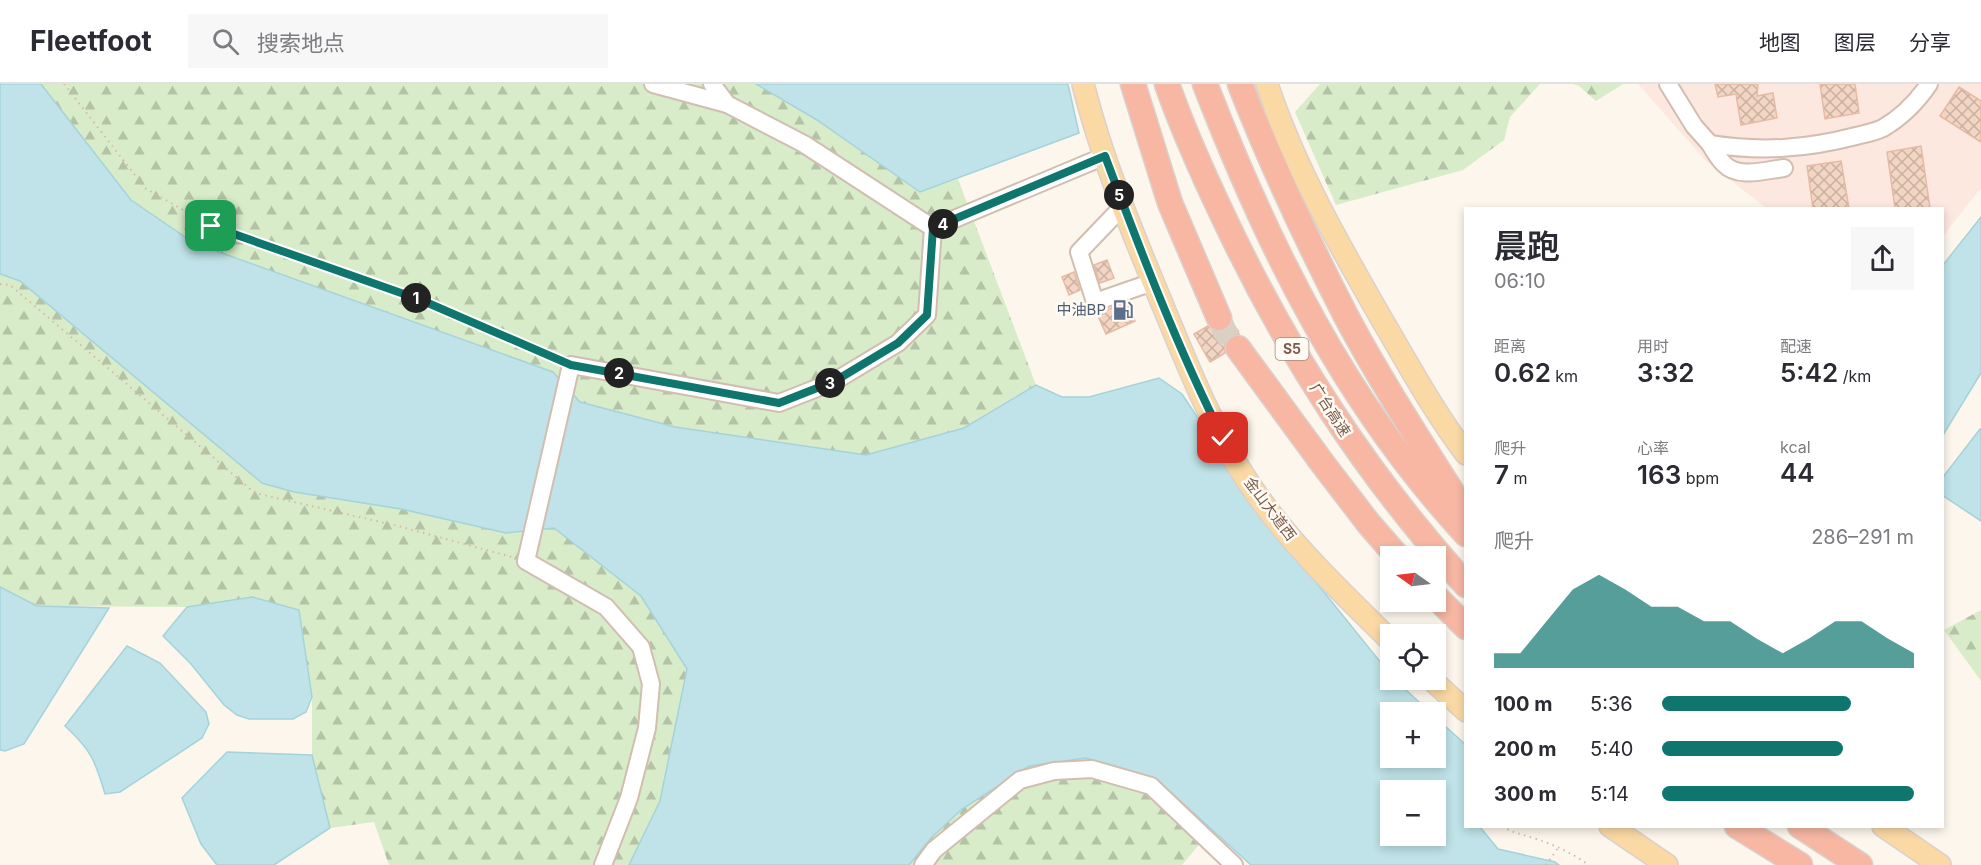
<!DOCTYPE html>
<html lang="zh">
<meta charset="utf-8">
<style>
:root{--surface:#fff;--page:#f7f7f7;--text:#2b2b33;--muted:#7c7c81;--line:#e1e1e2;--accent:#0f766e}
body{margin:0;font-family:Inter,"Noto Sans SC",sans-serif;background:var(--page);color:var(--text);height:100vh;display:flex;flex-direction:column;font-size:22px;white-space:nowrap}
*{box-sizing:border-box;margin:0}
p{font-size:20px;color:var(--muted)}
.icon{flex:none;width:33px;height:33px;fill:none;stroke:currentColor;stroke-width:2;stroke-linecap:round;stroke-linejoin:round}
.map{position:relative;flex:1;overflow:hidden}
.sheet{position:absolute;left:1464px;top:123px;width:480px;height:621px;display:flex;flex-direction:column;background:var(--surface);border-radius:0px;box-shadow:0 3px 9px #0003}
.sheet>*{flex:none}
.needle{width:39px;rotate:284deg}
.tools{position:absolute;left:1380px;top:462px;display:grid;gap:12px}
.tools a{display:grid;place-items:center;width:66px;height:66px;border-radius:0px;background:var(--surface);box-shadow:0 3px 9px #0003;font-size:30px}
.pin{position:absolute;display:grid;place-items:center;width:51px;height:51px;color:#fff;margin:-26px;border-radius:12px;box-shadow:0 3px 9px #0006}
.km{position:absolute;width:30px;height:30px;margin:-15px;border-radius:50%;background:#222;color:#fff;font-size:16px;line-height:30px;text-align:center}
.round{display:grid;place-items:center;flex:none;width:63px;height:63px;border-radius:0px;background:var(--page)}
.headline{display:flex;align-items:center;justify-content:space-between;height:102px;padding:0 30px}
h1{font-size:33px;font-weight:600;line-height:45px}
.metrics{display:grid;grid-template-columns:repeat(3,1fr);gap:9px;height:102px;padding:6px 30px}
.metrics div{display:grid;align-content:center}
.metrics b{font-size:26px;font-weight:600}
.metrics small{font-size:16px;font-weight:400}
.metrics p{font-size:16px}
.chart{height:168px;padding:12px 30px}
.chart p{display:flex;justify-content:space-between}
.chart svg{width:100%;height:108px;margin-top:6px;fill:var(--accent);opacity:.7}
ul{padding:0 30px;list-style:none;font-size:20px}
li{display:grid;grid-template-columns:96px 72px 1fr;align-items:center;height:45px}
li i{height:15px;border-radius:8px;background:var(--accent)}
header{display:flex;align-items:center;gap:36px;box-sizing:border-box;height:84px;padding:0 30px;background:var(--surface);border-bottom:2px solid var(--line)}
header strong{font-size:28px}
nav{display:flex;gap:33px;margin-inline-start:auto;font-size:21px}
.search{width:420px;height:54px;background:var(--page);display:flex;align-items:center;gap:15px;box-sizing:border-box;padding:0 21px;border-radius:0px;color:var(--muted);font-size:22px}
.map>svg:first-child{display:block}
.commercial{fill:#fde8e0}
.forest{fill:url(#forest-firs)}
.water{fill:#bfe3e8;stroke:#a5d3da;stroke-width:1.5;fill-rule:evenodd}
.building{fill:url(#building-cross-hatch);stroke:#e6bba3;stroke-width:1.5}
.lines{fill:none;stroke-linecap:round;stroke-linejoin:round}
.highway-tunnel{stroke:#dcd0c4;stroke-width:24;stroke-dasharray:24 12;stroke-linecap:butt}
.minor-casing{stroke:#d1beb0;stroke-width:20}
.major-casing{stroke:#dad1cd;stroke-width:24}
.highway-casing{stroke:#dad1cd;stroke-width:27}
.path{stroke:#d9b8a5;stroke-width:2;stroke-dasharray:1.5 4.5;stroke-linecap:butt}
.minor{stroke:#fff;stroke-width:16}
.major{stroke:#fbd9a5;stroke-width:21}
.highway{stroke:#f7b7a3;stroke-width:24}
.route-casing{stroke:#fff;stroke-width:12}
.route{stroke:#0f766e;stroke-width:8}
.labels{text-anchor:middle;stroke-width:5;stroke-linejoin:round;paint-order:stroke}
.shield{fill:#fffaf3;stroke:#a28b7f;stroke-width:1.5}
.shield-label{font-size:14px;font-weight:bold;fill:#7a5c4d}
.service-label{font-size:15px;fill:#4e5e75;stroke:#fffaf3;text-anchor:end}
.street-label{font-size:15px;fill:#7a5c4d;stroke:#fffaf3}
</style>
<header>
<strong>Fleetfoot</strong>
<div class="search"><svg class="icon" aria-label="search" viewBox="0 0 24 24"><circle cx="10" cy="10" r="6"/><path d="M15 15l6 6"/></svg>搜索地点</div>
<nav><a>地图</a><a>图层</a><a>分享</a></nav>
</header>
<div class="map">
<svg width="1981" height="781" viewBox="0 0 1981 781">
<defs>
<pattern id="forest-firs" width="22" height="20" patternUnits="userSpaceOnUse" patternTransform="scale(1.5)"><rect width="22" height="20" fill="#d8ecc9"/><path d="M5 1l3.5 6h-7zM16 11l3.5 6h-7z" fill="#b4c2a5"/></pattern>
<pattern id="building-cross-hatch" width="8" height="8" patternUnits="userSpaceOnUse" patternTransform="scale(1.5)"><rect width="8" height="8" fill="#f3d5c3"/><path d="M0 0l8 8M0 8l8-8" fill="none" stroke="#cab0a1"/></pattern>
</defs>
<rect width="100%" height="100%" fill="#fdf6ec"/>
<!-- commercial -->
<path class="commercial" d="M1638,0H1981V104L1943,152L1942,124H1766L1706,77Z"/>
<!-- forest -->
<g class="forest">
<path d="M41,0H756L817,36L920,108L958,95L1036,301L964,344L866,371L675,343L579,318L552,288L194,159L131,116Z"/>
<path d="M1320,0H1540L1510,33L1504,56L1463,86L1336,121L1295,28Z"/>
<path d="M1573,0H1623L1596,17L1579,2Z"/>
<path d="M0,190L20,197L262,399L294,408L401,425L506,449L555,444L641,512L687,585L660,717L629,781H389L374,738L330,744L312,671V613L299,526L252,513L187,523L37,522L0,503Z"/>
<path d="M1981,526V597L1944,546Z"/>
<path d="M1086,674L1155,694L1213,744L1182,781H909L931,754L962,725L1029,682Z"/>
</g>
<!-- water -->
<g class="water">
<path d="M0,0H41L131,116L194,159L553,288L580,318L675,343L866,371L964,344L1036,301L1062,313H1089L1159,294L1182,310L1265,435L1390,590V596H1395L1430,628H1390V674H1436V634L1465,660L1466,742L1480,743L1498,765L1555,778L1559,781H1251L1155,694L1086,674L1029,682L962,725L931,754L909,781H629L660,717L687,585L641,512L554,444L506,449L401,425L294,408L262,399L20,197L0,190ZM1390,706H1436V752H1390Z"/>
<path d="M756,0H1068L1079,49L920,108L817,36Z"/>
<path d="M1981,133V289L1943,351V181Z"/>
<path d="M1980,345H1981V437L1942,411L1943,393Z"/>
<path d="M0,503L37,522L109,524L24,660L5,667L0,666Z"/>
<path d="M252,513L299,526L312,613L306,628L293,635H249L237,631L224,621L191,580L163,552L187,523Z"/>
<path d="M127,562L160,579L206,628L209,640L202,654L120,708L105,710C95,676 91,666 65,642Z"/>
<path d="M227,668L312,671L330,744L274,781H217L201,760L182,714Z"/>
</g>
<!-- building -->
<g class="building">
<path d="M1715,0H1758L1757,12L1773,9L1777,34L1741,41L1736,10L1718,13Z"/>
<path d="M1820,0H1855L1859,29L1825,35Z"/>
<path d="M1959,3L1981,17V58L1940,32Z"/>
<path d="M1921,62L1930,124H1895L1887,68Z"/>
<path d="M1841,77L1849,124H1813L1807,82Z"/>
<path d="M1107,176L1114,194L1100,199L1094,181Z"/>
<path d="M1074,188L1080,206L1069,211L1062,193Z"/>
<path d="M1127,218L1135,237L1106,250L1097,230Z"/>
<path d="M1232,238L1239,250L1229,253L1225,259V269L1210,278L1194,250L1208,242L1217,248L1224,247L1230,243Z"/>
</g>
<g class="lines">
<!-- highway-tunnel -->
<path class="highway-tunnel" d="M1219,234L1225,248L1238,264"/>
<!-- minor casing -->
<g class="minor-casing">
<g id="minor">
<path d="M653,0L727,20"/>
<path d="M1668,0L1694,42L1710,60C1761,68 1806,65 1856,52C1864,50 1875,48 1883,44C1902,33 1916,19 1929,0"/>
<path d="M1710,60C1714,67 1718,74 1724,80C1738,95 1766,86 1784,84"/>
<path d="M1123,122L1079,168L1095,218L1153,198"/>
<path d="M933,144L1105,72"/>
<path d="M603,781L629,714L647,644L651,600L641,563L606,523L526,477L571,281L779,319L835,297L898,259L927,231L933,144L804,60L727,20L712,0"/>
<path d="M923,781L934,766L1020,696L1054,687L1092,685L1151,702L1234,781"/>
</g>
</g>
<!-- major casing -->
<g class="major-casing">
<g id="major">
<path d="M1083,0C1102,76 1133,150 1163,222C1188,282 1212,344 1248,398C1288,458 1339,506 1390,556"/>
<path d="M1267,0C1294,82 1338,159 1381,234C1408,280 1434,328 1466,370"/>
<path d="M1432,596L1466,627"/>
<path d="M1610,742L1667,781"/>
<path d="M1883,742L1940,781"/>
</g>
</g>
<!-- highway casing -->
<g class="highway-casing">
<g id="highway">
<path d="M1133,0L1170,119L1219,234"/>
<path d="M1167,0C1183,46 1203,90 1224,134C1288,270 1365,389 1466,501"/>
<path d="M1205,0C1269,165 1345,319 1466,450"/>
<path d="M1240,0C1270,77 1308,158 1346,232C1382,300 1425,365 1466,430"/>
<path d="M1238,264L1323,380L1369,440L1397,472"/>
<path d="M1436,513L1466,543"/>
<path d="M1737,742L1800,781"/>
<path d="M1800,742L1860,781"/>
</g>
</g>
<!-- path -->
<g class="path">
<path d="M64,0L145,104L211,142L421,216L558,275"/>
<path d="M0,200L10,201L255,409L398,442L512,473"/>
<path d="M1502,742C1512,749 1522,750 1533,754C1553,760 1572,769 1589,781"/>
<path d="M1546,781L1558,764"/>
</g>
<!-- minor -->
<use href="#minor" class="minor"/>
<!-- major -->
<use href="#major" class="major"/>
<!-- highway -->
<use href="#highway" class="highway"/>
</g>
<g class="lines">
<!-- route casing -->
<g class="route-casing">
<path id="route" d="M211,142L421,216L571,281L779,319L835,297L898,259L927,231L933,144L1105,72C1141,168 1177,263 1223,354"/>
</g>
<!-- route -->
<use href="#route" class="route"/>
</g>
<!-- icons -->
<defs>
<g id="fuel-bare" transform="scale(1.62)"><path d="M-5.5-6h7V0h2V4h1.3V-2.5L3-4.5l.8-.8L6-3V5H2.5V1h-1V6h-7ZM-4.2-4.7v3.2H.2V-4.7Z" fill="#5c6f8a" stroke="#fffaf3" stroke-width="2.5" paint-order="stroke"/></g>
</defs>
<g fill-rule="evenodd">
<use href="#fuel-bare" x="1123" y="226"/>
</g>
<g class="labels">
<!-- shield labels -->
<rect class="shield" x="1275.5" y="254" width="33" height="22" rx="4.5"/>
<g class="shield-label">
<text x="1292" y="270">S5</text>
</g>
<!-- service labels -->
<g class="service-label">
<text x="1106" y="231">中油BP</text>
</g>
<!-- street labels -->
<g class="street-label">
<text transform="translate(1330 326) rotate(57)" y="5">广台高速</text>
<text transform="translate(1270 425) rotate(53)" y="5">金山大道西</text>
</g>
</g>
</svg>
<div class="tools">
<a><svg class="needle" viewBox="-14 -14 28 28"><path d="M0-13l5 13h-10z" fill="#e53935"/><path d="M0 13l5-13h-10z" fill="#7c7c81"/></svg></a>
<a><svg class="icon" aria-label="locate" viewBox="0 0 24 24"><circle cx="12" cy="12" r="6"/><path d="M12 2v4M12 18v4M2 12h4M18 12h4"/></svg></a>
<a>+</a>
<a>−</a>
</div>
<div class="pin" style="left:211px;top:142px;background:#1e9e55"><svg class="icon" aria-label="arrive" viewBox="0 0 24 24"><path d="M6 21V4h12l-3 4 3 4H6"/></svg></div>
<div class="pin" style="left:1223px;top:354px;background:#d93025"><svg class="icon" aria-label="check" viewBox="0 0 24 24"><path d="M5 12l5 5 9-10"/></svg></div>
<b class="km" style="left:416px;top:214px">1</b>
<b class="km" style="left:619px;top:289px">2</b>
<b class="km" style="left:830px;top:299px">3</b>
<b class="km" style="left:943px;top:140px">4</b>
<b class="km" style="left:1119px;top:111px">5</b>
<section class="sheet">
<div class="headline"><div><h1>晨跑</h1><p>06:10</p></div><a class="round"><svg class="icon" aria-label="share" viewBox="0 0 24 24"><path d="M12 15V3M7 8l5-5 5 5M5 13v7h14v-7"/></svg></a></div>
<div class="metrics">
<div><p>距离</p><b>0.62<small> km</small></b></div>
<div><p>用时</p><b>3:32</b></div>
<div><p>配速</p><b>5:42<small> /km</small></b></div>
</div>
<div class="metrics">
<div><p>爬升</p><b>7<small> m</small></b></div>
<div><p>心率</p><b>163<small> bpm</small></b></div>
<div><p>kcal</p><b>44</b></div>
</div>
<div class="chart"><p><span>爬升</span>286–291 m</p>
<svg viewBox="0 0 160 44" preserveAspectRatio="none"><path d="M0 44V38L10 38L20 25L30 12L40 6L50 12L60 19L70 19L80 25L90 25L100 32L110 38L120 32L130 25L140 25L150 32L160 38V44z"/></svg>
</div>
<ul>
<li><b>100 m</b>5:36<i style="width:75%"></i></li>
<li><b>200 m</b>5:40<i style="width:72%"></i></li>
<li><b>300 m</b>5:14<i style="width:100%"></i></li>
</ul>
</section>
</div>
